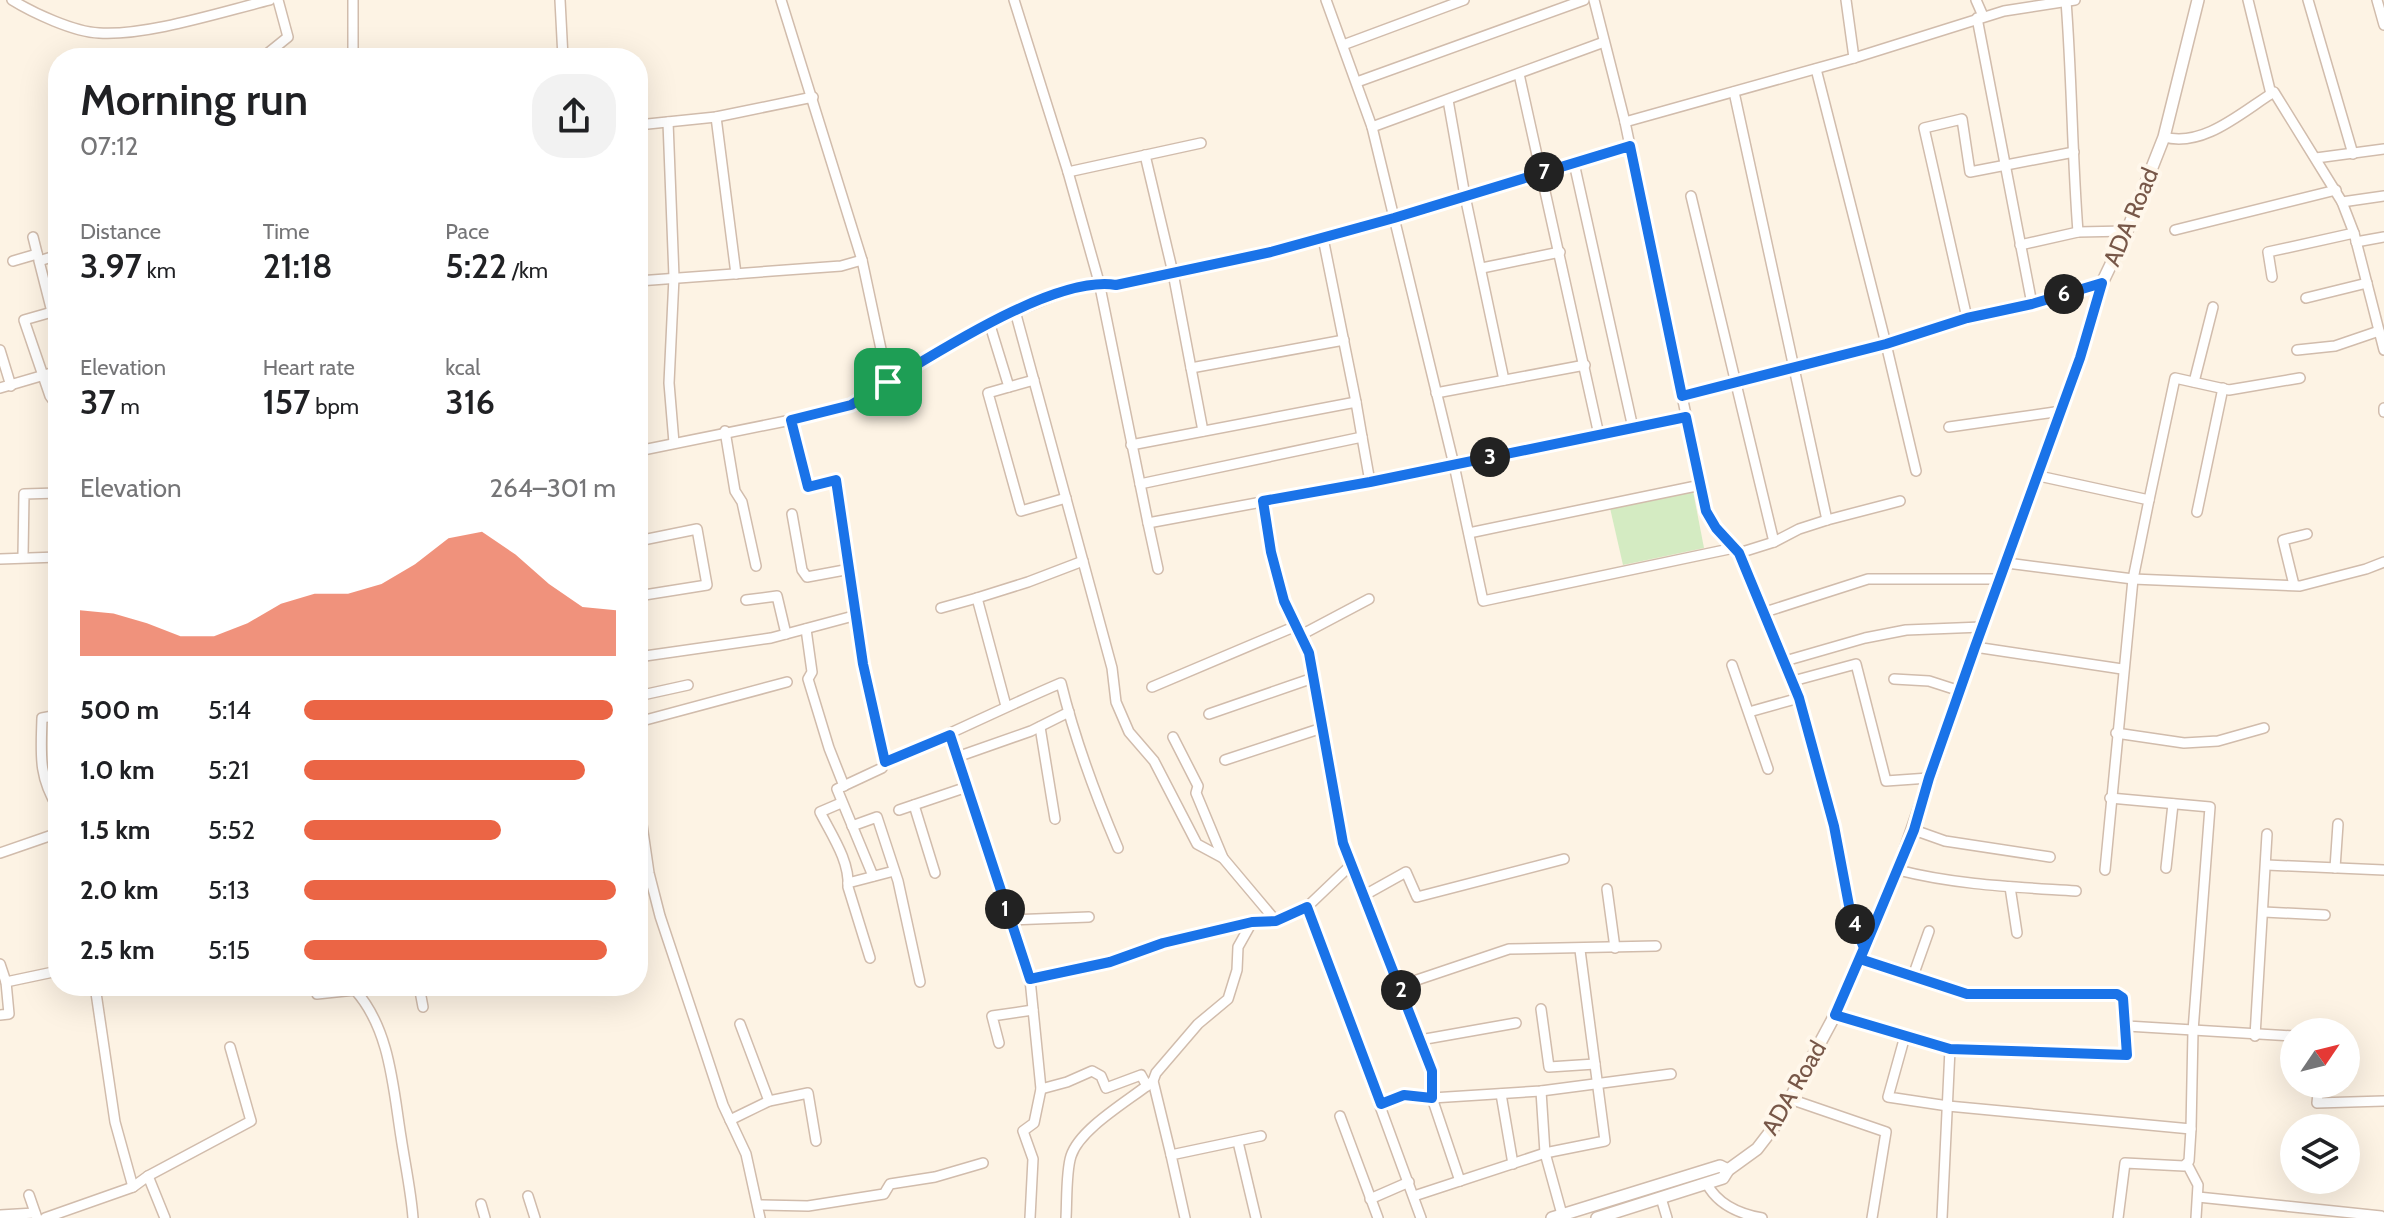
<!DOCTYPE html>
<meta charset="utf-8">
<style>
:root{--surface:#fff;--page:#f2f2f2;--text:#202124;--muted:#757577;--accent:#eb6545}
body{margin:0;font-family:Cabin,sans-serif;background:var(--page);color:var(--text);height:100vh;display:flex;flex-direction:column;font-size:30px;white-space:nowrap}
*{box-sizing:border-box;margin:0}
p{font-size:26px;color:var(--muted)}
.icon{flex:none;width:44px;height:44px;fill:none;stroke:currentColor;stroke-width:2;stroke-linecap:round;stroke-linejoin:round}
.map{position:relative;flex:1;overflow:hidden}
.sheet{position:absolute;left:48px;top:48px;width:600px;height:948px;display:flex;flex-direction:column;background:var(--surface);border-radius:32px;box-shadow:0 8px 32px #0002}
.sheet>*{flex:none}
.needle{width:52px;rotate:55deg}
.fabs{position:absolute;left:2280px;top:1018px;display:grid;gap:16px}
.fabs a{display:grid;place-items:center;width:80px;height:80px;border-radius:50%;background:var(--surface);box-shadow:0 8px 32px #0002;font-size:40px}
.pin{position:absolute;display:grid;place-items:center;width:68px;height:68px;color:#fff;margin:-34px;border-radius:16px;box-shadow:0 4px 12px #0006}
.km{position:absolute;width:40px;height:40px;margin:-20px;border-radius:50%;background:#222;color:#fff;font-size:22px;line-height:40px;text-align:center}
.round{display:grid;place-items:center;flex:none;width:84px;height:84px;border-radius:32px;background:var(--page)}
.summary{display:flex;align-items:center;justify-content:space-between;height:136px;padding:0 32px}
h1{font-size:44px;font-weight:600;line-height:60px}
.metrics{display:grid;grid-template-columns:repeat(3,1fr);gap:12px;height:136px;padding:8px 32px}
.metrics div{display:grid;align-content:center}
.metrics b{font-size:34px;font-weight:600}
.metrics small{font-size:22px;font-weight:400}
.metrics p{font-size:22px}
.chart{height:224px;padding:16px 32px}
.chart p{display:flex;justify-content:space-between}
.chart svg{width:100%;height:144px;margin-top:8px;fill:var(--accent);opacity:.7}
ul{padding:0 32px;list-style:none;font-size:26px}
li{display:grid;grid-template-columns:128px 96px 1fr;align-items:center;height:60px}
li i{height:20px;border-radius:10px;background:var(--accent)}
.map>svg:first-child{display:block}
.green{fill:#d4ebc2}
.lines{fill:none;stroke-linecap:round;stroke-linejoin:round}
.minor-casing{stroke:#d1bcac;stroke-width:12}
.tertiary-casing{stroke:#d1bcac;stroke-width:14}
.minor{stroke:#fff;stroke-width:9}
.tertiary{stroke:#fff;stroke-width:11}
.route-casing{stroke:#fff;stroke-width:16}
.route{stroke:#1a73e8;stroke-width:10}
.labels{text-anchor:middle;stroke-width:8;stroke-linejoin:round;paint-order:stroke}
.street-label{font-size:24px;fill:#775748;stroke:#fff7eb}
</style>
<div class="map">
<svg width="2384" height="1218" viewBox="0 0 2384 1218">
<rect width="100%" height="100%" fill="#fdf3e4"/>
<!-- green -->
<path class="green" d="M1693,491L1704,548L1623,565L1610,508Z"/>
<g class="lines">
<!-- minor casing -->
<g class="minor-casing">
<g id="minor">
<path d="M12,0C33,13 74,32 99,33C147,36 221,12 270,0"/>
<path d="M353,0V53L379,58"/>
<path d="M560,0L563,58"/>
<path d="M781,0L862,260L888,382"/>
<path d="M1014,0L1068,172L1099,282L1148,523L1370,482L1686,417"/>
<path d="M1326,0L1372,127L1604,42"/>
<path d="M1594,0L1625,122L1706,511L1716,528L1739,553L1799,698L1834,826L1851,916L1864,948"/>
<path d="M1846,0L1854,58"/>
<path d="M1976,0L1983,16"/>
<path d="M2248,0L2271,94"/>
<path d="M2308,0L2353,154"/>
<path d="M2377,0L2384,25"/>
<path d="M2066,1C2072,78 2072,155 2078,232"/>
<path d="M1977,18L2032,304"/>
<path d="M1343,45L1464,0"/>
<path d="M262,58L288,37L278,0"/>
<path d="M1816,69L1886,344L1916,471"/>
<path d="M1519,74L1599,435"/>
<path d="M1357,82L1584,0"/>
<path d="M1734,92L1827,520"/>
<path d="M1448,100L1465,196L1504,380"/>
<path d="M716,117L736,274"/>
<path d="M668,122L674,277L669,383L674,443"/>
<path d="M1625,122L1854,58L2004,11L2075,0"/>
<path d="M638,125L716,117L813,97"/>
<path d="M1372,127L1454,465L1483,601L1734,548"/>
<path d="M2164,137C2204,148 2243,111 2274,92L2342,202L2354,233L2384,350"/>
<path d="M1145,155L1173,273L1191,368L1344,340"/>
<path d="M2316,158L2384,149"/>
<path d="M1574,163L1633,428"/>
<path d="M1068,172L1201,143"/>
<path d="M1691,196L1774,542"/>
<path d="M2342,202L2384,196"/>
<path d="M2175,230L2336,190"/>
<path d="M33,237L38,257"/>
<path d="M1323,238L1356,402"/>
<path d="M2356,242L2384,237"/>
<path d="M2020,245L2078,232L2127,231"/>
<path d="M58,255L39,261L52,312L58,310"/>
<path d="M13,261L37,254"/>
<path d="M1482,268L1560,252"/>
<path d="M2272,277L2268,252L2354,233"/>
<path d="M638,281L841,266L862,260"/>
<path d="M2306,298L2367,283"/>
<path d="M1015,311L1112,668L1116,702L1129,732L1154,761L1197,844L1223,858"/>
<path d="M52,312L24,320L50,396L58,407"/>
<path d="M1967,318L1924,128L1962,119L1970,172L2074,152"/>
<path d="M989,322L1009,387L988,393L1021,511L1066,498"/>
<path d="M0,350L11,386"/>
<path d="M2297,350L2335,346L2379,331"/>
<path d="M1191,368L1203,431"/>
<path d="M2194,382L2213,307"/>
<path d="M1009,387L1034,380"/>
<path d="M0,388L58,371"/>
<path d="M1436,393L1585,365"/>
<path d="M1682,396L1886,344L1967,318L2032,304L2102,283"/>
<path d="M2384,408V412"/>
<path d="M791,420L808,487L836,480L863,664L885,762"/>
<path d="M1949,427L2062,411"/>
<path d="M725,431L735,491L742,502L756,566"/>
<path d="M1131,445L1356,402L1362,437"/>
<path d="M638,451L791,420L851,405L989,322L1059,294L1099,282L1116,285L1271,252L1394,218L1630,146"/>
<path d="M2039,476L2149,500L2133,579L2105,870"/>
<path d="M1140,484L1362,437L1370,482"/>
<path d="M2149,500L2175,378L2229,390L2300,378"/>
<path d="M1263,501L1271,552L1284,601L1309,653L1343,843L1432,1071V1098L1460,1181"/>
<path d="M2197,512L2223,388"/>
<path d="M792,514L802,570L807,577L850,569"/>
<path d="M1148,523L1158,569"/>
<path d="M1469,533L1701,485"/>
<path d="M638,541L697,529L707,585L638,596"/>
<path d="M1739,553L1774,542L1799,529L1827,520L1900,501"/>
<path d="M23,556L24,494L58,493"/>
<path d="M0,559L58,557"/>
<path d="M2007,563L2133,579L2300,586L2366,569L2384,562"/>
<path d="M2294,585L2283,540L2307,534"/>
<path d="M746,600L777,596L786,634"/>
<path d="M941,608L977,598"/>
<path d="M1762,613L1868,579H2000"/>
<path d="M806,629L812,672L808,679L829,748L844,786"/>
<path d="M1301,635L1369,599"/>
<path d="M1975,647L2122,669"/>
<path d="M638,657L771,638L857,615"/>
<path d="M1785,661L1865,638L1906,630L1982,627"/>
<path d="M1732,665L1768,769"/>
<path d="M1894,679L1929,681L1960,691"/>
<path d="M1793,681L1856,664L1886,781L1929,778"/>
<path d="M1152,687L1296,626"/>
<path d="M638,696L688,685"/>
<path d="M1006,706L977,598L1028,582L1083,561"/>
<path d="M1749,712L1799,698"/>
<path d="M1209,714L1313,678"/>
<path d="M58,715L42,718C41,754 38,776 58,808"/>
<path d="M638,722L787,682"/>
<path d="M1040,727L1055,819"/>
<path d="M2116,733L2184,743L2218,741L2264,728"/>
<path d="M950,735L957,757L1031,731L1069,712"/>
<path d="M1173,737L1198,786L1196,793L1223,858L1276,921"/>
<path d="M957,757L1030,979L1041,1089L1034,1123L1023,1131L1033,1159L1030,1218"/>
<path d="M1225,760L1322,728"/>
<path d="M638,797L649,873L660,916L723,1105L746,1154L760,1218"/>
<path d="M841,803L820,812C831,834 850,861 848,887L870,958"/>
<path d="M914,805L935,873"/>
<path d="M899,810L967,787"/>
<path d="M852,826L877,817L898,881L920,982"/>
<path d="M1914,830L1945,841L2050,857"/>
<path d="M0,853L58,833"/>
<path d="M2267,865L2384,870"/>
<path d="M2166,868L2173,804"/>
<path d="M2335,868L2338,824"/>
<path d="M1898,870C1956,885 2016,887 2076,891"/>
<path d="M873,876L837,789L882,768L885,762C945,737 1002,708 1061,683C1075,740 1095,794 1118,848"/>
<path d="M848,883L894,871"/>
<path d="M2010,887L2017,933"/>
<path d="M1607,889L1615,948"/>
<path d="M1363,896L1406,872L1417,897L1564,859"/>
<path d="M1307,907L1351,865"/>
<path d="M2264,912L2325,915"/>
<path d="M1009,920L1089,917"/>
<path d="M1860,959L1967,994H2117L2123,998L2127,1026L2294,1036"/>
<path d="M0,964L6,982"/>
<path d="M1913,976L1929,931"/>
<path d="M1030,979L1110,962L1163,943L1252,922L1276,921L1307,907L1421,1218"/>
<path d="M95,986L115,1122L133,1187"/>
<path d="M315,986L317,994L355,990C390,1029 393,1087 401,1137C405,1164 411,1191 413,1218"/>
<path d="M419,986L423,1007"/>
<path d="M1399,986L1509,949L1656,946"/>
<path d="M1541,1009L1549,1067L1595,1064"/>
<path d="M0,1015L9,1014L6,982L58,971"/>
<path d="M1835,1015L1950,1049L2127,1055V1026"/>
<path d="M740,1024L769,1101"/>
<path d="M1905,1036L1888,1097L1948,1106L2191,1129L2193,1031L2210,807L2110,798"/>
<path d="M2255,1036L2267,834"/>
<path d="M1420,1040L1516,1023"/>
<path d="M999,1043L992,1016L1033,1010"/>
<path d="M2319,1084L2317,1103L2384,1101"/>
<path d="M1041,1089L1067,1082L1092,1071L1101,1076L1106,1088L1141,1075L1147,1086"/>
<path d="M1541,1091L1545,1153L1563,1218"/>
<path d="M1501,1094L1513,1164"/>
<path d="M1790,1099L1886,1132L1872,1218"/>
<path d="M1381,1104L1404,1095L1432,1098L1541,1091L1671,1074"/>
<path d="M1340,1116L1378,1218"/>
<path d="M730,1120L769,1101L808,1093L816,1141"/>
<path d="M1238,1142L1256,1218"/>
<path d="M1171,1155L1153,1081L1156,1073L1198,1024L1228,999L1237,970L1238,947L1252,922"/>
<path d="M2187,1164L2198,1185L2196,1218"/>
<path d="M148,1176L165,1218"/>
<path d="M1707,1184C1718,1205 1740,1214 1762,1218"/>
<path d="M29,1195L37,1218"/>
<path d="M528,1196L535,1218"/>
<path d="M1414,1196L1545,1153L1605,1141L1580,950"/>
<path d="M2198,1197L2381,1216"/>
<path d="M1661,1198L1667,1218"/>
<path d="M1370,1199L1409,1182"/>
<path d="M481,1204L485,1218"/>
<path d="M759,1205L808,1206L884,1194L890,1184L935,1177L983,1163"/>
<path d="M0,1215L35,1213"/>
<path d="M45,1218L133,1187L148,1176L251,1121L230,1047"/>
<path d="M1066,1218C1067,1201 1066,1171 1071,1156C1080,1128 1130,1100 1153,1081"/>
<path d="M1185,1218L1171,1155L1261,1136"/>
<path d="M1942,1218L1950,1049"/>
<path d="M2118,1218L2125,1163L2184,1166L2189,1161L2191,1129"/>
</g>
</g>
<!-- tertiary casing -->
<g class="tertiary-casing">
<g id="tertiary">
<path d="M1552,1218L1720,1166L1728,1170"/>
<path d="M1597,1218L1723,1178L1728,1170L1757,1149L1777,1123L1835,1015L1898,870L1975,647L2080,358L2102,283L2127,231L2164,137L2198,0"/>
</g>
</g>
<!-- minor -->
<use href="#minor" class="minor"/>
<!-- tertiary -->
<use href="#tertiary" class="tertiary"/>
</g>
<g class="lines">
<!-- route casing -->
<g class="route-casing">
<path id="route" d="M888,382L851,405L791,420L808,487L836,480L863,664L885,762L950,735L1030,979L1110,962L1163,943L1252,922L1276,921L1307,907L1381,1104L1404,1095L1432,1098V1071L1343,843L1309,653L1284,601L1271,552L1263,501L1370,482L1686,417L1706,511L1716,528L1739,553L1799,698L1834,826L1851,916L1864,948L1835,1015L1950,1049L2127,1055L2123,998L2117,994H1967L1860,959L1914,830L1929,778L1975,647L2080,358L2102,283L2032,304L1967,318L1886,344L1682,396L1630,146L1394,218L1271,252L1116,285C1056,275 940,351 888,382"/>
</g>
<!-- route -->
<use href="#route" class="route"/>
</g>
<g class="labels">
<!-- street labels -->
<g class="street-label">
<text transform="translate(2131 217) rotate(-67)" y="8">ADA Road</text>
<text transform="translate(1794 1088) rotate(-60)" y="8">ADA Road</text>
</g>
</g>
</svg>
<div class="fabs">
<a><svg class="needle" viewBox="-14 -14 28 28"><path d="M0-13l5 13h-10z" fill="#e53935"/><path d="M0 13l5-13h-10z" fill="#757577"/></svg></a>
<a><svg class="icon" aria-label="layers" viewBox="0 0 24 24"><path d="M12 4l9 5-9 5-9-5zM3 14l9 5 9-5"/></svg></a>
</div>
<div class="pin" style="left:888px;top:382px;background:#1e9e55"><svg class="icon" aria-label="arrive" viewBox="0 0 24 24"><path d="M6 21V4h12l-3 4 3 4H6"/></svg></div>
<b class="km" style="left:1005px;top:909px">1</b>
<b class="km" style="left:1401px;top:990px">2</b>
<b class="km" style="left:1490px;top:457px">3</b>
<b class="km" style="left:1855px;top:924px">4</b>
<b class="km" style="left:2064px;top:294px">6</b>
<b class="km" style="left:1544px;top:172px">7</b>
<section class="sheet">
<div class="summary"><div><h1>Morning run</h1><p>07:12</p></div><a class="round"><svg class="icon" aria-label="share" viewBox="0 0 24 24"><path d="M12 15V3M7 8l5-5 5 5M5 13v7h14v-7"/></svg></a></div>
<div class="metrics">
<div><p>Distance</p><b>3.97<small> km</small></b></div>
<div><p>Time</p><b>21:18</b></div>
<div><p>Pace</p><b>5:22<small> /km</small></b></div>
</div>
<div class="metrics">
<div><p>Elevation</p><b>37<small> m</small></b></div>
<div><p>Heart rate</p><b>157<small> bpm</small></b></div>
<div><p>kcal</p><b>316</b></div>
</div>
<div class="chart"><p><span>Elevation</span>264–301 m</p>
<svg viewBox="0 0 160 44" preserveAspectRatio="none"><path d="M0 44V30L10 31L20 34L30 38L40 38L50 34L60 28L70 25L80 25L90 22L100 16L110 8L120 6L130 13L140 22L150 29L160 30V44z"/></svg>
</div>
<ul>
<li><b>500 m</b>5:14<i style="width:99%"></i></li>
<li><b>1.0 km</b>5:21<i style="width:90%"></i></li>
<li><b>1.5 km</b>5:52<i style="width:63%"></i></li>
<li><b>2.0 km</b>5:13<i style="width:100%"></i></li>
<li><b>2.5 km</b>5:15<i style="width:97%"></i></li>
</ul>
</section>
</div>
